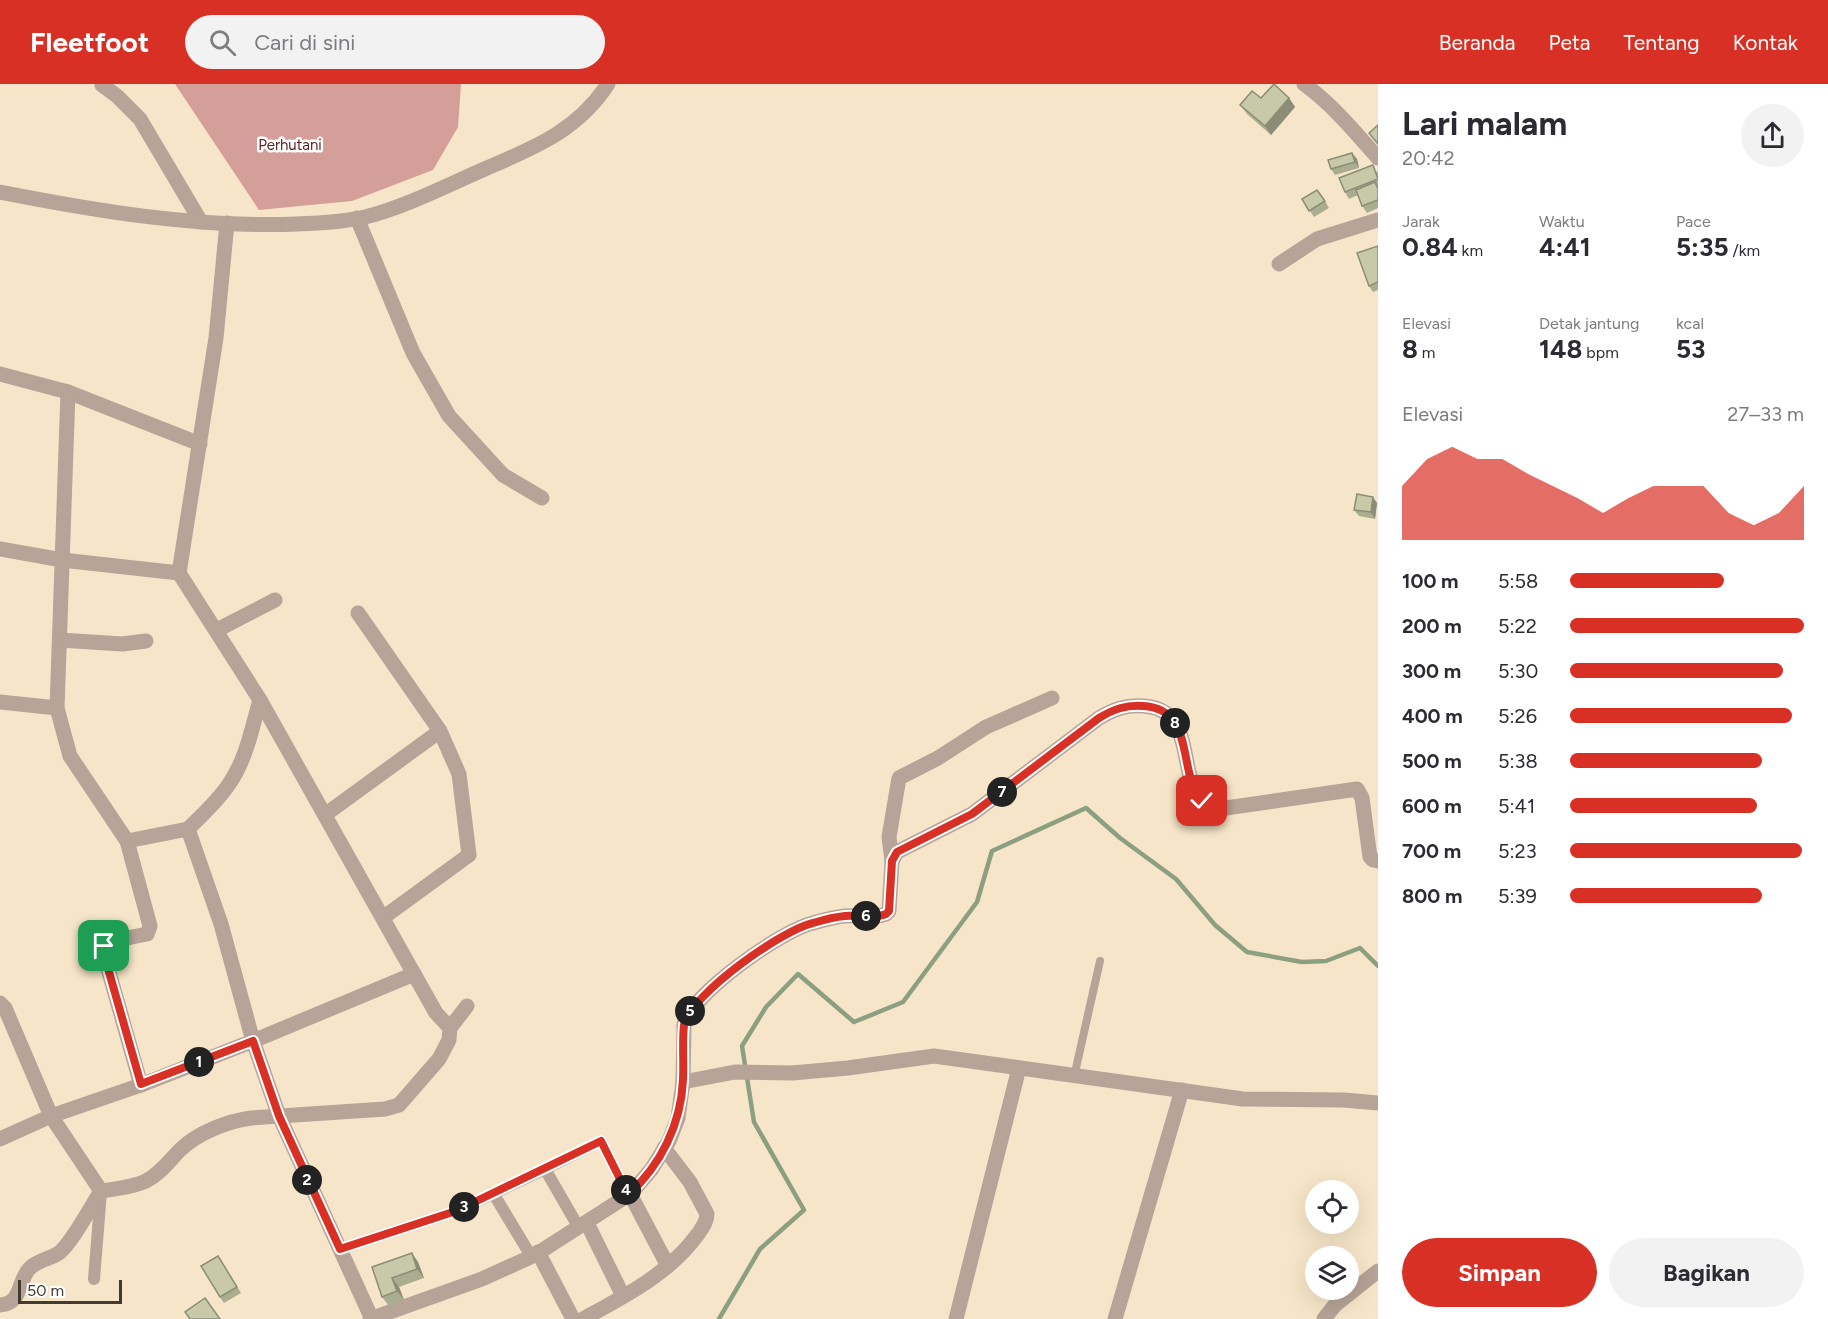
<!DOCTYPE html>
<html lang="id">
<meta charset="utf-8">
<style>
:root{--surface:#fff;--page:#f2f2f3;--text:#2b2b33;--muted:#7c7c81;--accent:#d93025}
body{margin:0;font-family:Figtree,sans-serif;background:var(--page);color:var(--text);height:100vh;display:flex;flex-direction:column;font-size:22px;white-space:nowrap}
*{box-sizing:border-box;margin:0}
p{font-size:20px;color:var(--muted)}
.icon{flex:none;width:33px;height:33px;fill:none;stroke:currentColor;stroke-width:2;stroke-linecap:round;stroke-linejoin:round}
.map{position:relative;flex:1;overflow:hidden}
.sheet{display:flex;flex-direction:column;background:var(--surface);width:450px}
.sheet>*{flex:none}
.controls{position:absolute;left:1305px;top:1096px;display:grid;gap:12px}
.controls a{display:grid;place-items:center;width:54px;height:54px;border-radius:50%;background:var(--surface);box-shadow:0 6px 24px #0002;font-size:30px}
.scale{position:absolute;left:18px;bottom:15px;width:104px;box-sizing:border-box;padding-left:6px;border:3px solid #423b30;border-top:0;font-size:16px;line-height:21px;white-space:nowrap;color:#423b30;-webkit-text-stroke:4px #fff;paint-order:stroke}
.pin{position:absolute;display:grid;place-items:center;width:51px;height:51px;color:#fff;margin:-26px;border-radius:12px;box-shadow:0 3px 9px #0006}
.km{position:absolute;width:30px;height:30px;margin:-15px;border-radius:50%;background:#222;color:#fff;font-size:16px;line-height:30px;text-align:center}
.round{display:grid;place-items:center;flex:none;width:63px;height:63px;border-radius:32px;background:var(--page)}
.head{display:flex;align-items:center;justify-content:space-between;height:102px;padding:0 24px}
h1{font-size:33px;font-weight:700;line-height:45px}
.figures{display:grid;grid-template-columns:repeat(3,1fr);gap:9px;height:102px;padding:6px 24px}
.figures div{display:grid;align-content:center}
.figures b{font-size:26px;font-weight:700}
.figures small{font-size:16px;font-weight:400}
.figures p{font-size:16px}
.chart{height:168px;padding:12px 24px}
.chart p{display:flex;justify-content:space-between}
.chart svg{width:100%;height:108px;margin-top:6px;fill:var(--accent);opacity:.7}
.cta{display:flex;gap:12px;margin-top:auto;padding:12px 24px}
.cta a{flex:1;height:69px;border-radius:36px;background:var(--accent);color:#fff;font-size:24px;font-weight:700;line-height:69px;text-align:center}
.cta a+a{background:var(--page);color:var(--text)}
ul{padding:0 24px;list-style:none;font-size:20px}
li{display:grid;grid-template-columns:96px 72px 1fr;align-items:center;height:45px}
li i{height:15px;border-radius:8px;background:var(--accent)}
header{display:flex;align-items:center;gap:36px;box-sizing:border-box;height:84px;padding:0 30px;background:var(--accent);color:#fff}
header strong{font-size:28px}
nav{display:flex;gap:33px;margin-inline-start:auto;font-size:21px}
.search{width:420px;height:54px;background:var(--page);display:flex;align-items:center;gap:15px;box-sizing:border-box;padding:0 21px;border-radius:33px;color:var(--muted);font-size:22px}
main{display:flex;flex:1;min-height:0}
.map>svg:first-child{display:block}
.forest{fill:#d49e99}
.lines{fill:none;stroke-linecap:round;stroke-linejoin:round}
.stream{stroke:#8c9f80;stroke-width:4.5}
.service{stroke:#b7a397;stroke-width:8}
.pedestrian{stroke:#b7a397;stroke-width:12}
.minor{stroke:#b7a397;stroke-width:15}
.tertiary{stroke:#b7a397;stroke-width:15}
.wall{fill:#abad91}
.shaded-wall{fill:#8b8d76}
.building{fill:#c7c9a9;stroke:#8b8d76;stroke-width:1.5}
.route-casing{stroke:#fff;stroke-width:12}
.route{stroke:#d93025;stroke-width:8}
.labels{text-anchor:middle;stroke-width:5;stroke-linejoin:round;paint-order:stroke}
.park-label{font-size:15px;fill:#5f1e1d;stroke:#fff}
</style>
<header>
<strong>Fleetfoot</strong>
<div class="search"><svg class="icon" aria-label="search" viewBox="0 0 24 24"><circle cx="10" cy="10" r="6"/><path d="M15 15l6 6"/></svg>Cari di sini</div>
<nav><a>Beranda</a><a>Peta</a><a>Tentang</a><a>Kontak</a></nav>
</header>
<main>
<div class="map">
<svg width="1378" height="1235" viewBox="0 0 1378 1235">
<rect width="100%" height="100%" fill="#f6e5c8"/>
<!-- forest -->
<path class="forest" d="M175,0H461L458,43L433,86L352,117L259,126Z"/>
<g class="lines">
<!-- stream -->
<path class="stream" d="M719,1235L760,1165L804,1126L754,1038L742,962L766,923L798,890L854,938L903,918L977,818L992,767L1086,724L1120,754L1176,795L1215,841L1247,868L1302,878L1326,877L1360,864L1378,882"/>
<!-- service -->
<path class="service" d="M1074,993L1100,877"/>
<!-- pedestrian -->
<g class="pedestrian">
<path d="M545,1085L601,1057L628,1111"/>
<path d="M493,1109L531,1172"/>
<path d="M340,1165L456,1127L545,1085L579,1144"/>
<path d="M94,1195L101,1108"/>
</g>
<!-- minor -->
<g class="minor">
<path d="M1304,0C1333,21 1355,48 1378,74"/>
<path d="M102,1L117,12L140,35L201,138"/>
<path d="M357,134L413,269L449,332L503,391L542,414"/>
<path d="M227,139L216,254L179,489L260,616C252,644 246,676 229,700C218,717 202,731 188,745L221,840L253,957L279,1032L372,1235"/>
<path d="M1279,180L1317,155L1378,136"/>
<path d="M0,290L68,308L200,360"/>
<path d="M68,308L57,624L70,672L127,757L150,842L147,850L107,858L103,867L141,1001"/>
<path d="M0,465L62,476L179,489"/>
<path d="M358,529L440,647"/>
<path d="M217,546L275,516"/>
<path d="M60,556L122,560L146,557"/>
<path d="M0,618L57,624"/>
<path d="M326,730L440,647L459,690L469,771L384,833"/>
<path d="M127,757L188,745"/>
<path d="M892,777L889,753L899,694L938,674L986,643L1052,614"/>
<path d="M0,919L5,924L51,1032L101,1107"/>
<path d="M450,944L467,922"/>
<path d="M683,998L735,988L792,989L848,984L934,972L1243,1015L1344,1016L1378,1019"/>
<path d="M0,1055L51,1032L141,1001L253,957L414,890L260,616"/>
<path d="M630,1110L668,1182"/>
<path d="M587,1139L623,1212"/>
<path d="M538,1168L573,1235"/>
<path d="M0,1221C23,1219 17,1197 30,1184C38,1176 50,1175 59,1169C73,1157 90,1124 101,1107C115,1105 133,1103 146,1097C160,1090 169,1077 180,1066C197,1049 228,1037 251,1034L385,1025L399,1021L439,975L449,956L450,944L436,929L414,890"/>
<path d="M370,1235L482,1195L535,1171L630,1110L651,1086L669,1057L678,1034L683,998L684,941C691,910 782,846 813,839C823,836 834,833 845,832C858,831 874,835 886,830L889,827L892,777L897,768L972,730L1099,634C1114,625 1125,621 1143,622C1184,624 1182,662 1190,692C1192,698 1195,703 1198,709C1202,716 1204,723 1212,726L1357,705L1362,714L1370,773L1373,776L1378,777"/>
<path d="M583,1235C625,1212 669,1190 698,1150C702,1144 707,1138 707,1130L690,1098L664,1064"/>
<path d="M956,1235L1019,984"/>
<path d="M1115,1235L1182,1006"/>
<path d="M1324,1235L1335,1221L1378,1187"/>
</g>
<!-- tertiary -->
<path class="tertiary" d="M0,108C97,127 198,144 297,140C320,139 343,138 365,133C403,124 450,100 487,84C536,63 578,46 608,0"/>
</g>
<!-- wall -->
<g class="wall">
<path d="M1261,14H1289L1295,23L1271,51L1247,30L1240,21Z"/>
<path d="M1352,69L1357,75L1359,84L1335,91L1331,85Z"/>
<path d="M1377,87L1378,89V124L1367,129L1362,122L1358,111L1349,115L1345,108Z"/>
<path d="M1322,112L1329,124L1314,133L1302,115Z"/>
<path d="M1378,162V206L1373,208L1369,202Z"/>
<path d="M1377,419L1375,435L1359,432L1354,426Z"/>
<path d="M218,1172L241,1209L224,1219L220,1213Z"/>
<path d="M418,1178L424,1194L399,1203L404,1216L389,1222L382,1213L372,1183Z"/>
</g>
<!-- shaded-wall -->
<g class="shaded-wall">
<path d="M1289,14L1295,23L1271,51L1265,42Z"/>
<path d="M1352,69L1357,75L1359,84L1355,78Z"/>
<path d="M1373,413L1377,419L1375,435L1371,428Z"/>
<path d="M412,1169L418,1178L424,1194L417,1185Z"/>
<path d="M392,1194L399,1203L404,1216L397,1207Z"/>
</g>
<!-- building -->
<g class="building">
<path d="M1274,0L1289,14L1265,42L1240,21L1252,7L1261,14Z"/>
<path d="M1378,41V60L1369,49Z"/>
<path d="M1352,69L1355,78L1331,85L1328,76Z"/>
<path d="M1373,81L1378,95L1345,108L1339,94Z"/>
<path d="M1375,98L1378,105V116L1362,122L1356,106Z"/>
<path d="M1317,106L1325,117L1309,127L1302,115Z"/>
<path d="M1378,162V198L1369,202L1357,169Z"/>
<path d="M1357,410L1373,413L1371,428L1354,426Z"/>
<path d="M412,1169L417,1185L392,1194L397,1207L382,1213L372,1183Z"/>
<path d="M218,1172L237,1203L220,1213L201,1182Z"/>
<path d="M205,1214L220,1235H190L185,1228Z"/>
</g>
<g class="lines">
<!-- route casing -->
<g class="route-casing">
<path id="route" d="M104,862L103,867L141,1000L253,957L279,1032L340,1165L456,1127L601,1057L628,1111C661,1081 681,1040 683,996C684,978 682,959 684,941C691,910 782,846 813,839C823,836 834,833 845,832C858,831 874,835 886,830L889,827L892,777L897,768L972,730L1099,634C1114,625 1125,621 1143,622C1184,624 1182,662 1190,692C1192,701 1198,709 1202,717"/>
</g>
<!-- route -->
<use href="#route" class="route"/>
</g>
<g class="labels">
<!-- park labels -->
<g class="park-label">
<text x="290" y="66">Perhutani</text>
</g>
</g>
</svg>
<div class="controls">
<a><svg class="icon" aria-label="locate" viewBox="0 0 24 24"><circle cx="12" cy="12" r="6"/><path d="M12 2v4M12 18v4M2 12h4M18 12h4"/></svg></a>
<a><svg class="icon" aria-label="layers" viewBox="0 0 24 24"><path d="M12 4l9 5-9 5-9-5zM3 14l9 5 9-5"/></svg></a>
</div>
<div class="scale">50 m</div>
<div class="pin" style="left:104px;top:862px;background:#1e9e55"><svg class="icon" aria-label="arrive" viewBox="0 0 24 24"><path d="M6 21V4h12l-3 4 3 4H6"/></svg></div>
<div class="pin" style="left:1202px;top:717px;background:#d93025"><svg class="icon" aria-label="check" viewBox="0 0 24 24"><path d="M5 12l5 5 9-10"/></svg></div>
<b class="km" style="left:199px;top:978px">1</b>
<b class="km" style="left:307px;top:1096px">2</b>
<b class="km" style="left:464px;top:1123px">3</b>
<b class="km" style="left:626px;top:1106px">4</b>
<b class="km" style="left:690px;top:927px">5</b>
<b class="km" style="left:866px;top:832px">6</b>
<b class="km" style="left:1002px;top:708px">7</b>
<b class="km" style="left:1175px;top:639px">8</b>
</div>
<section class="sheet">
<div class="head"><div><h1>Lari malam</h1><p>20:42</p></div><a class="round"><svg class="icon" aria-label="share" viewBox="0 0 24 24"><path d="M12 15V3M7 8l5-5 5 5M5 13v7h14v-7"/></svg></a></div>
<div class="figures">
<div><p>Jarak</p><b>0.84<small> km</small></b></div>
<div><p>Waktu</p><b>4:41</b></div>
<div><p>Pace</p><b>5:35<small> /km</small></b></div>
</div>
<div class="figures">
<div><p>Elevasi</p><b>8<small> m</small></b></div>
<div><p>Detak jantung</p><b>148<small> bpm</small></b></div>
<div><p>kcal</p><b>53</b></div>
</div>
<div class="chart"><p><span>Elevasi</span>27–33 m</p>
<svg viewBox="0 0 160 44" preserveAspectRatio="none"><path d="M0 44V22L10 11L20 6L30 11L40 11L50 17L60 22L70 27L80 33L90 27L100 22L110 22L120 22L130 33L140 38L150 33L160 22V44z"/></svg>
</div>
<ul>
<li><b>100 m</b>5:58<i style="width:66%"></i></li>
<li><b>200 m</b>5:22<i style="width:100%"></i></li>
<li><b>300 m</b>5:30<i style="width:91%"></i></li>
<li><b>400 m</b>5:26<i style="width:95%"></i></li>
<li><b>500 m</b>5:38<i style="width:82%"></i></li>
<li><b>600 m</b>5:41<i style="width:80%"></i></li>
<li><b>700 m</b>5:23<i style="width:99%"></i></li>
<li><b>800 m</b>5:39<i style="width:82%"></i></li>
</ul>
<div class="cta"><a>Simpan</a><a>Bagikan</a></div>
</section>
</main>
